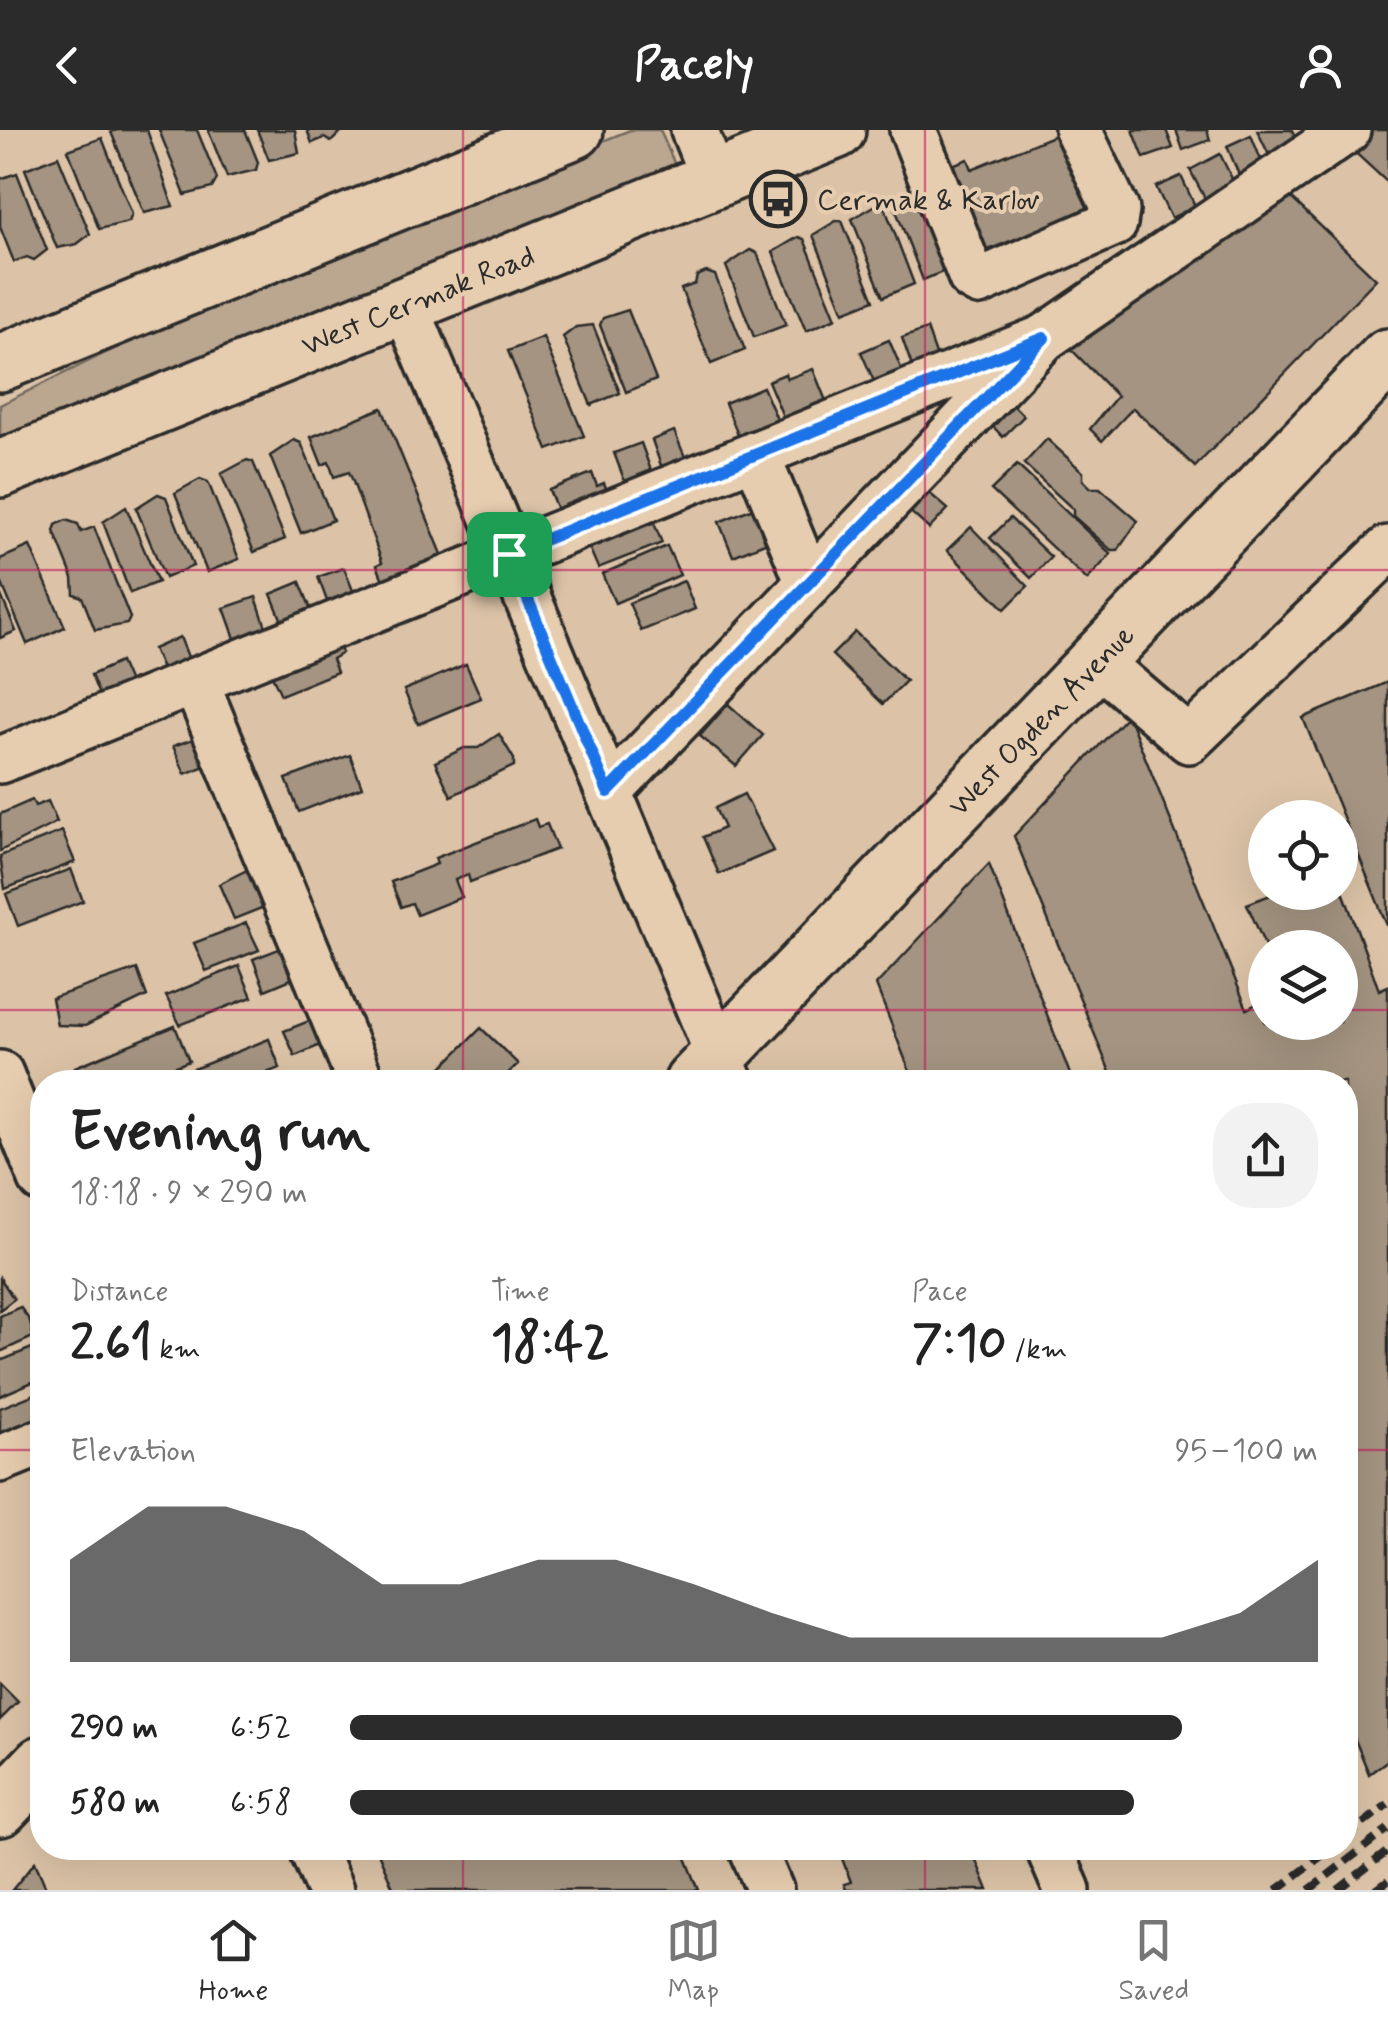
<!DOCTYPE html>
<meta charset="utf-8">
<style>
:root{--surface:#fff;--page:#f2f2f2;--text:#222;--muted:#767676;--line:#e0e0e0;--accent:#2b2b2b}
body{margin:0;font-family:Mynerve,sans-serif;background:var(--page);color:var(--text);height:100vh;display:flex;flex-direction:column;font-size:38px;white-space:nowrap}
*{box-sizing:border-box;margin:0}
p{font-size:32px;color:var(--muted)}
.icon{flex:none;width:55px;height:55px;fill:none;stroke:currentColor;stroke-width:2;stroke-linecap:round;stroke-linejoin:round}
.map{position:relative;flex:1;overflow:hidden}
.details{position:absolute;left:30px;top:940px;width:1328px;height:790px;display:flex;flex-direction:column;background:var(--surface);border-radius:40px;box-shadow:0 10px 40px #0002}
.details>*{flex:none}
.tools{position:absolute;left:1248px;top:670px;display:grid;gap:20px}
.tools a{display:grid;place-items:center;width:110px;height:110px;border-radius:50%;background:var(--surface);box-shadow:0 10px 40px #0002;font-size:50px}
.pin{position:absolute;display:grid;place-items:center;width:85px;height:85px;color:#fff;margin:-42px;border-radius:20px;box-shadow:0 5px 15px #0006}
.round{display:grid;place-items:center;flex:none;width:105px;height:105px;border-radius:40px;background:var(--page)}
.overview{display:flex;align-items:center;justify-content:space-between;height:170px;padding:0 40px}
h1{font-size:55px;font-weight:800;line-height:75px}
.metrics{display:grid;grid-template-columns:repeat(3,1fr);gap:15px;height:170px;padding:10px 40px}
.metrics div{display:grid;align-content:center}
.metrics b{font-size:50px;font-weight:800}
.metrics small{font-size:28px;font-weight:400}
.metrics p{font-size:28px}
.chart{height:280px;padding:20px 40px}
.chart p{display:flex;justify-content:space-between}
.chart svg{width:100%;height:180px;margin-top:10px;fill:var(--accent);opacity:.7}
ul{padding:0 40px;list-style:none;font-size:32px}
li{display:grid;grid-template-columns:160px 120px 1fr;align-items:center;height:75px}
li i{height:25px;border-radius:12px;background:var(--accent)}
header{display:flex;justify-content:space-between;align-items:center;height:130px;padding:0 40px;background:var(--accent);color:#fff;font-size:45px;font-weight:800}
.dock{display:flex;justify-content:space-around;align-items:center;height:140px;border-top:2px solid var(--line);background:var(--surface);font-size:28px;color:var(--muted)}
.dock a{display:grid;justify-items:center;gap:5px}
.dock .on{color:var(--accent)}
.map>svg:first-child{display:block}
.green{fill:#bba790;stroke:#73695e;stroke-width:2.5}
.building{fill:#a49481;stroke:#2b2b2b;stroke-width:2.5}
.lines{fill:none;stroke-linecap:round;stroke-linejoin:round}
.minor-casing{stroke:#2b2b2b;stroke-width:52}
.major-casing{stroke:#2b2b2b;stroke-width:62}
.minor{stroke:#e7cdaf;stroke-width:45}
.major{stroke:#e7cdaf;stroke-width:55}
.rail{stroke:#2b2b2b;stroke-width:8;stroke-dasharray:15 8;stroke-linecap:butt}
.route-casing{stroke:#fff;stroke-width:20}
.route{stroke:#1a73e8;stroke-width:12}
.grid{fill:none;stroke:#c2185b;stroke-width:2.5;stroke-opacity:0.55}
.labels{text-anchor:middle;stroke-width:8;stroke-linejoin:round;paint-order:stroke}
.poi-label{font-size:30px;fill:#2b2b2b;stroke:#e7cdaf;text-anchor:start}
.street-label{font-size:30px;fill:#2b2b2b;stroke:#e7cdaf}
</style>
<header><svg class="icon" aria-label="back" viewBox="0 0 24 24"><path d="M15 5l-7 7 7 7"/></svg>Pacely<svg class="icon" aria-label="person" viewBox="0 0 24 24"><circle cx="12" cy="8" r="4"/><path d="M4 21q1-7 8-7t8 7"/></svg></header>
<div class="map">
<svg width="1388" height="1760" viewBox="0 0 1388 1760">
<rect width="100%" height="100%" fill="#dcc3a7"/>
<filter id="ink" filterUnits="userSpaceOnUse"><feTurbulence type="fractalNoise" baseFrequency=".01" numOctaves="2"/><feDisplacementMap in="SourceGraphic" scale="20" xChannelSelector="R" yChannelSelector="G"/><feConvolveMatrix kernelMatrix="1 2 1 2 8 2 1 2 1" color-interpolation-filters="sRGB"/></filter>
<g filter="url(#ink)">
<!-- green -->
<path class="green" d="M630,0H660L678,42L0,317V275L232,161Z"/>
<!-- building -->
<g class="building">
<path d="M117,0H147L173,76L144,83L111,2Z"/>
<path d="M159,0H197L217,49L212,58L185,65Z"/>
<path d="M208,0H245L258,32L256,40L227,47Z"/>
<path d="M257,0H295L299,23L269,30Z"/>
<path d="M307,0H343L331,12L324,8L312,13Z"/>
<path d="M1133,0H1166L1173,18L1144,28Z"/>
<path d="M1176,0H1207L1210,10L1183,20Z"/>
<path d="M1257,0H1292L1298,14L1270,27Z"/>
<path d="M1372,0H1388V53L1348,16Z"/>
<path d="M1065,1L1096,77L978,124L947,48L956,45L952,35L968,29L972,39Z"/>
<path d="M1251,5L1263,35L1239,45L1227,16Z"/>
<path d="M102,8L132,84L129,92L99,99L68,20Z"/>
<path d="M1220,24L1238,61L1209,76L1190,40Z"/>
<path d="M58,26L90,104L77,114L57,118L25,39Z"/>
<path d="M17,43L47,120L34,130L27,127L14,132L0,97V49Z"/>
<path d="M1181,46L1195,76L1171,88L1156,57Z"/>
<path d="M913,58L952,138L923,150L893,73Z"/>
<path d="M1283,60L1376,149L1195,337L1133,278L1102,311L1090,299L1117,266L1065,213Z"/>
<path d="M876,75L885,78L914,154L883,167L852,89Z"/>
<path d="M836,91H842L874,170L844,182L813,105Z"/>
<path d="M798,107L804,109L836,188L806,201L773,122Z"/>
<path d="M750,120L757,123L786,195L754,207L726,136Z"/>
<path d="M706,142L715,145L745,220L711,234L681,159L695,154L697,146Z"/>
<path d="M628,180L656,250L626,262L600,195L603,188Z"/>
<path d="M593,195L620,263L591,275L563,207L576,197Z"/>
<path d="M927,199L939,233L914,242L902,208Z"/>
<path d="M543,207L584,306L548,320L508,221Z"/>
<path d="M889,210L904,245L876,256L861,222Z"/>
<path d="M813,239L828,276L787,296L768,251L785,244L787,249Z"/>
<path d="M763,257L779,294L740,310L725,273Z"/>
<path d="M1004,266L1024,286L1003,307L983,286Z"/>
<path d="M382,278L446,434L386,458L377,435L382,432L352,349L349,342L334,347L329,332L322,335L311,307Z"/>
<path d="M674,301L688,334L664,344L652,310Z"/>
<path d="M1047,309L1083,342V350L1091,358H1100L1138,391L1118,420H1111L1073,386V379L1024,334Z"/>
<path d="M294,310L301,313L333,390L301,403L270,326Z"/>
<path d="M641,313L653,346L627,357L614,323Z"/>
<path d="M247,330L253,332L285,409L254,422L221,344Z"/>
<path d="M1017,335L1111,424L1087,450L991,360Z"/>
<path d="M592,343L597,356L604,353L610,368L560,387L549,360Z"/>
<path d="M200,349L208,352L239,429L207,442L175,363Z"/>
<path d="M921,356L948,379L929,399L903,375Z"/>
<path d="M158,364L166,367L193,436L165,448L136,378Z"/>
<path d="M758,376L772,410L733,426L719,392Z"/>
<path d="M126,377L158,452L130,463L103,392Z"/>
<path d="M650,383L662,413L598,438L585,408Z"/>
<path d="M1010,388L1051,427L1031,448L990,408Z"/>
<path d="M66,390L78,394L81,402L94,397L130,488L127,494L95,500L82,467L74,464L73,448L54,401L56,395Z"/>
<path d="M971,397L1028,456L1005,479L947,420Z"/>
<path d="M30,416L65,497L27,514L0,449V429Z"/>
<path d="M667,416L680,445L615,473L602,444Z"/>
<path d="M344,438L356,468L330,479L318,447Z"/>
<path d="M684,451L695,479L641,501L629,473Z"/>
<path d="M300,452L313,484L284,496L271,464Z"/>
<path d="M0,463L16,501L0,508Z"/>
<path d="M256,467L268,503L237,514L224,478Z"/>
<path d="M855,502L906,551L883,574L832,525Z"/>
<path d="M180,507L192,537L166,548L153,519Z"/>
<path d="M336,509L342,523L332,529L337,542L281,565L268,537Z"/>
<path d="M120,532L133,562L103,575L91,545Z"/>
<path d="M466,534L481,568L418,594L404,560Z"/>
<path d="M1388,552V798L1303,588Z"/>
<path d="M728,574L763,605L736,636L700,606Z"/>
<path d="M1128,585L1247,879L1265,869V892H1340V818H1266L1247,774L1278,762H1340V753L1379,860L1388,856V1630L1369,1644L1345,1585V952H1114L1014,706Z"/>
<path d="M499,604L514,629V636L451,666L435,632L464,618H478Z"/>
<path d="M205,605L215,632L185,644L173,616Z"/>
<path d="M350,625L362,657L299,682L286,649Z"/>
<path d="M744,664L773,721L719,744L703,707L724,698L715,678Z"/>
<path d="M32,670L35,676L48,671L57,692L0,721V684Z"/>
<path d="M535,689L538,697L547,694L557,719L470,752L468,745L455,750L462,767L417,785L412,773L401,777L391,752L437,734L435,728Z"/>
<path d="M62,701L75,732L5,759L0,726Z"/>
<path d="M989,734L1073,952H914L876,855Z"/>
<path d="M253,737L269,775L234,789L219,754Z"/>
<path d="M71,739L83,771L18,796L6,764Z"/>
<path d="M246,793L259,820L206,841L194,813Z"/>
<path d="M284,817L296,847L265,860L253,829Z"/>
<path d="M239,836L252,867L180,895L166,866Z"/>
<path d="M137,839L147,866L85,896L57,895L52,868Z"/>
<path d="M314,889L325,913L295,926L284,901Z"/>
<path d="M175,896L189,931L136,952H81L75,937Z"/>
<path d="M481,898L518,934L499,952H439L433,946Z"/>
<path d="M269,909L280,938L242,952H196L191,940Z"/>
<path d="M173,943L177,952H150Z"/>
<path d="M0,1148L14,1169L0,1180Z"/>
<path d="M20,1177L30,1191L33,1207L0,1222V1186Z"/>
<path d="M37,1216L42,1229V1248L0,1266V1231Z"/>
<path d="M42,1261V1294L0,1312V1278Z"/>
<path d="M0,1554L18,1572L0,1590Z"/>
<path d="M376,1718H682L699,1760H394Z"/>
<path d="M838,1718H971L988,1760H846L844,1754L851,1752Z"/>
<path d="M35,1732L47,1760H12Z"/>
</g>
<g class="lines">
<!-- minor casing -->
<g class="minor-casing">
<g id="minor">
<path d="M694,0L714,50"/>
<path d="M913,0L972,148L979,152L1114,93L1116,80L1078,0"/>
<path d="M405,175L730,952"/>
<path d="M756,324L809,453"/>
<path d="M1097,531L1189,610L1388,419"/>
<path d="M195,551L361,952"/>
<path d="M0,630L1044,208"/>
<path d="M609,662L1044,208L1347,0"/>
<path d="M0,944L42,1049"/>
<path d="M0,1329L42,1312"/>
<path d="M312,1718L330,1760"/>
<path d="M752,1718L770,1760"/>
<path d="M1049,1718L1067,1760"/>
</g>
</g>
<!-- major casing -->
<g class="major-casing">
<g id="major">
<path d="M0,233L575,0"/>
<path d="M0,339L837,0"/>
<path d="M693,952L1388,227"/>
<path d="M0,1678L42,1634"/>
</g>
</g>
<!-- minor -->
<use href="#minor" class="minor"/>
<!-- major -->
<use href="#major" class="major"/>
<!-- rail -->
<g class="rail">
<path d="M1345,1708L1388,1674"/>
<path d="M1277,1760L1332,1718"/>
<path d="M1309,1760L1388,1699"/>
<path d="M1338,1760L1388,1721"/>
<path d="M1376,1760L1388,1751"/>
</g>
</g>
</g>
<g class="lines" filter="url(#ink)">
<!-- route casing -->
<g class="route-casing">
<path id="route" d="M1044,208L608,662L509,424Z"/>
</g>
<!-- route -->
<use href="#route" class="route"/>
</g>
<!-- grid -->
<path class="grid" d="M463,0V952M925,0V952M0,440H1388M0,880H1265M1340,880H1388M0,1320H42M1345,1320H1388M463,1718V1760M925,1718V1760"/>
<!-- icons -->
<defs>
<g id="bus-ring" transform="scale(2.875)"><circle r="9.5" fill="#e7cdaf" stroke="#2b2b2b" stroke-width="1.5"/><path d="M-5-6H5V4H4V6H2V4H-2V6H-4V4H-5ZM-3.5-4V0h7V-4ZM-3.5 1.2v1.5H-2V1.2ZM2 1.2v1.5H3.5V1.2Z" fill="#2b2b2b"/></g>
</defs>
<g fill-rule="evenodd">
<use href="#bus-ring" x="778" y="69"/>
</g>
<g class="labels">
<!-- poi labels -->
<g class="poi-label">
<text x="817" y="79">Cermak &amp; Karlov</text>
</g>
<!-- street labels -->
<g class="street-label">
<text transform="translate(418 170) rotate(-22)" y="10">West Cermak Road</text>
<text transform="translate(1041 590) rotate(-46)" y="10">West Ogden Avenue</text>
</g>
</g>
</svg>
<div class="tools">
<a><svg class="icon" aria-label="locate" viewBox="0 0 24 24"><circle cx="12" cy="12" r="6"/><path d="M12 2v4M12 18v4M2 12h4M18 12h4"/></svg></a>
<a><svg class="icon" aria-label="layers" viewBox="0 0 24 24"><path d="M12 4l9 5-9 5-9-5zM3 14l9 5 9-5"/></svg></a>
</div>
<div class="pin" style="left:509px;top:424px;background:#1e9e55"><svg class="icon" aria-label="arrive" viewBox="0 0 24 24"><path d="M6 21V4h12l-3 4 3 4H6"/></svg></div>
<section class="details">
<div class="overview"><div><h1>Evening run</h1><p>18:18 · 9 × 290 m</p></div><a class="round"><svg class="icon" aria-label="share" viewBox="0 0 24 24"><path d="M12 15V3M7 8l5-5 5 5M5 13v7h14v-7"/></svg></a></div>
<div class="metrics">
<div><p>Distance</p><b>2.61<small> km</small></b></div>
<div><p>Time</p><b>18:42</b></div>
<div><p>Pace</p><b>7:10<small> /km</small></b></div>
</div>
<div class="chart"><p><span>Elevation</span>95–100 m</p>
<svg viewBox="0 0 160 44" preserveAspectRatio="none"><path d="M0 44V19L10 6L20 6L30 12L40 25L50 25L60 19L70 19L80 25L90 32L100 38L110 38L120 38L130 38L140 38L150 32L160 19V44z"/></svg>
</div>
<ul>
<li><b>290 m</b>6:52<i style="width:86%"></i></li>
<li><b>580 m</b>6:58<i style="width:81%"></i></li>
</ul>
</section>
</div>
<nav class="dock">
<a class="on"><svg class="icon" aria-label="home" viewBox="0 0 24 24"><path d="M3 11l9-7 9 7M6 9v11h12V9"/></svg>Home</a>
<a><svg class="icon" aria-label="map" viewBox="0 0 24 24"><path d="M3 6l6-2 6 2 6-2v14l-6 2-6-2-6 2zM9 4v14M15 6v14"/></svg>Map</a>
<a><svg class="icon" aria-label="saved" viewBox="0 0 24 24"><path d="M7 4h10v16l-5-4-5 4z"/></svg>Saved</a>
</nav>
